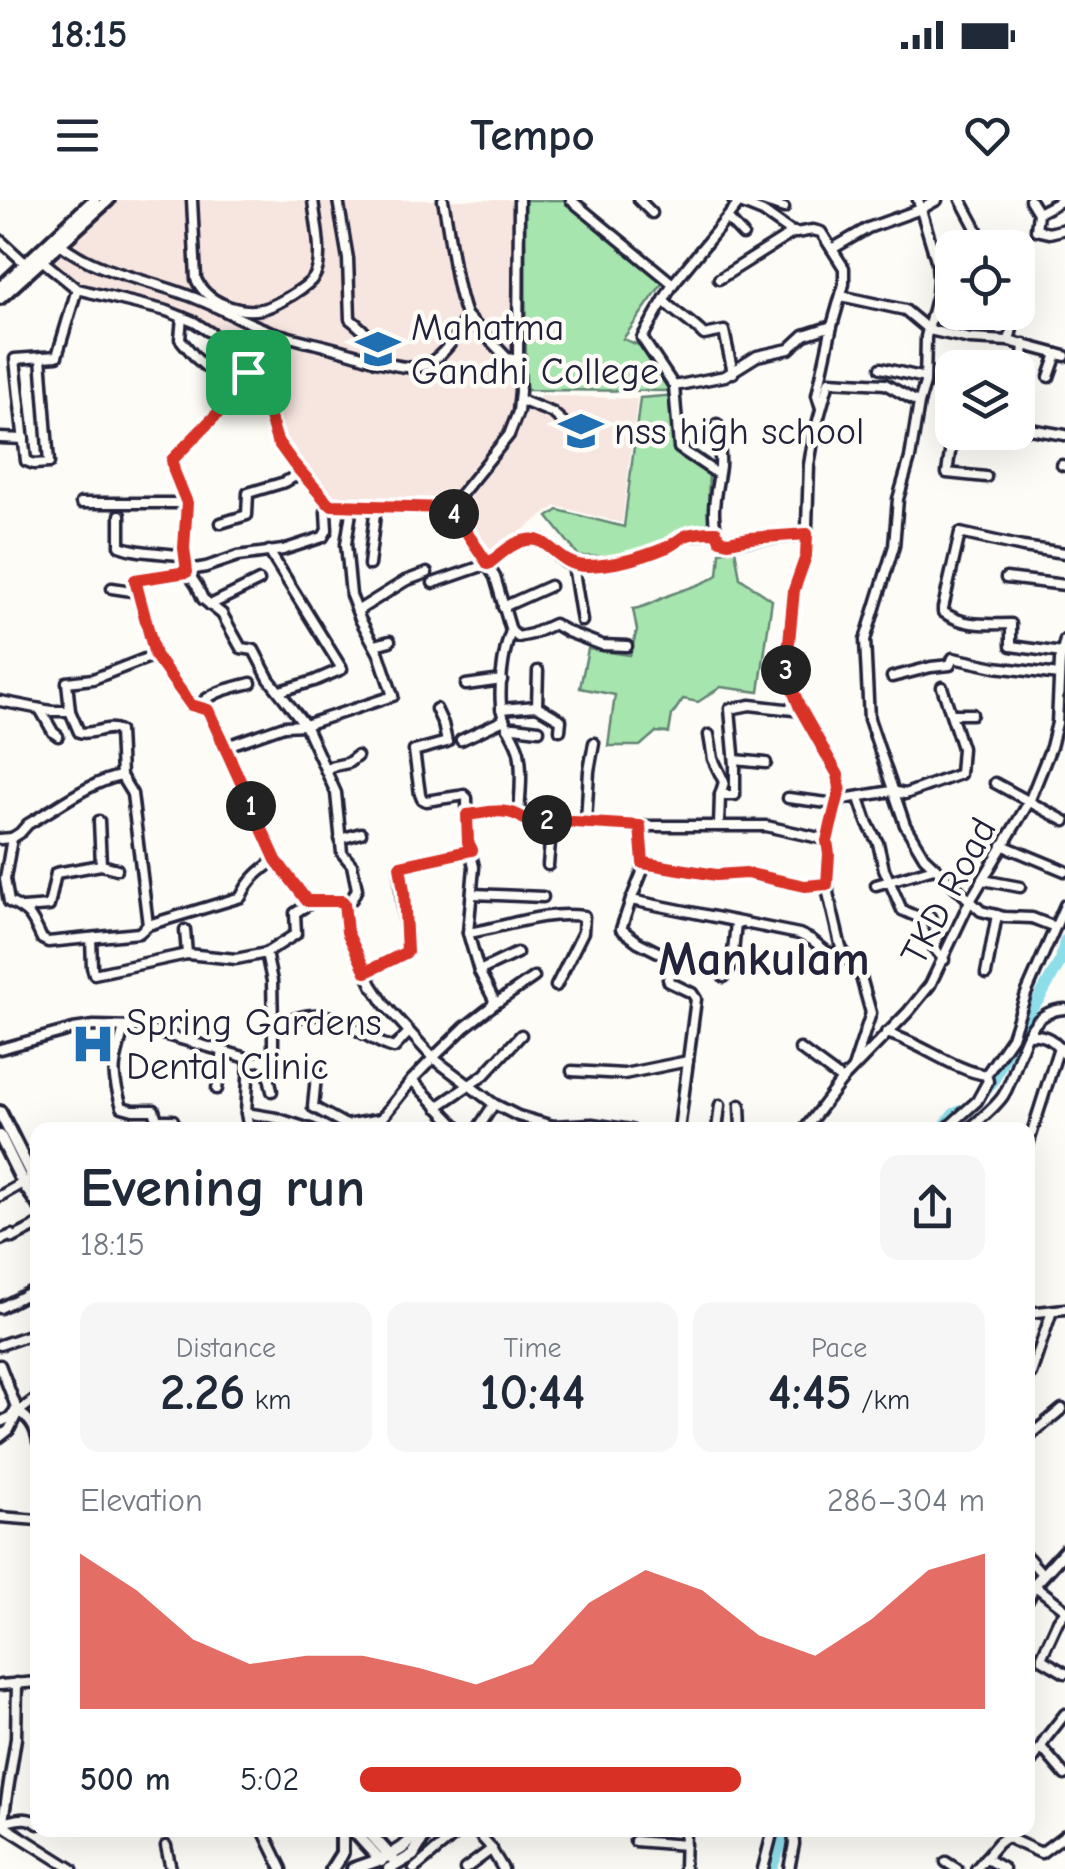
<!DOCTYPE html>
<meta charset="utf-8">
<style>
:root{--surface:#fff;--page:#f6f6f7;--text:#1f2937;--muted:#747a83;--accent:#d93025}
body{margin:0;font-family:"Comic Neue",sans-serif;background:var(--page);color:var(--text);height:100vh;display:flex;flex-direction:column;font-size:38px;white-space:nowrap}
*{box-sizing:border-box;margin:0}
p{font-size:32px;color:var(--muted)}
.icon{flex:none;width:55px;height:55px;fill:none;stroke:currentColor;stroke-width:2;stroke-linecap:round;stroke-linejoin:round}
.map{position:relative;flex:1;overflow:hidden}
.sheet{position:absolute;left:30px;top:922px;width:1005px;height:715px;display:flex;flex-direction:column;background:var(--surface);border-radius:20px;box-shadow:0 10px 40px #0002}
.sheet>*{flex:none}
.fabs{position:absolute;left:935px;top:30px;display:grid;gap:20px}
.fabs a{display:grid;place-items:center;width:100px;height:100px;border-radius:20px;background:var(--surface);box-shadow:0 10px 40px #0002;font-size:50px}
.pin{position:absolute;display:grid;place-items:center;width:85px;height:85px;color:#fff;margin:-42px;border-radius:20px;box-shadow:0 5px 15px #0006}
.km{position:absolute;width:50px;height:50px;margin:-25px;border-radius:50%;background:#222;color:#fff;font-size:28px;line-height:50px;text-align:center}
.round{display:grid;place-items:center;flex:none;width:105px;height:105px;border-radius:20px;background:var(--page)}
.headline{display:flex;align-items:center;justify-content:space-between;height:170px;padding:0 50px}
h1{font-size:55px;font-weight:600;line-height:75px}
.stats{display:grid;grid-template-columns:repeat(3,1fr);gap:15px;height:170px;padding:10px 50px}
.stats div{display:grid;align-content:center;border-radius:20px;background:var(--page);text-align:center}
.stats b{font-size:50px;font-weight:600}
.stats small{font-size:28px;font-weight:400}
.stats p{font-size:28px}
.chart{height:280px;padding:20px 50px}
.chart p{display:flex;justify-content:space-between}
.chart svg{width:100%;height:180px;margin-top:10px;fill:var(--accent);opacity:.7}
ul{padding:0 50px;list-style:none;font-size:32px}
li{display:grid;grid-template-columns:160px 120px 1fr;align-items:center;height:75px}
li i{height:25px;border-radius:12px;background:var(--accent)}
.status{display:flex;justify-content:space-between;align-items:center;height:70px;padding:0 50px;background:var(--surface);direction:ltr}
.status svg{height:28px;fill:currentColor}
header{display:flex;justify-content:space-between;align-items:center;height:130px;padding:0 50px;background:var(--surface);font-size:45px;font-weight:600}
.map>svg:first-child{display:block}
.built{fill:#f7e5e0}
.green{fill:#a6e5ad;stroke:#648474;stroke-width:2.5}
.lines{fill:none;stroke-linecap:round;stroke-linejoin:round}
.river{stroke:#8edeea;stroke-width:12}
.minor-casing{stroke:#22223b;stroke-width:15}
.major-casing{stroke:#22223b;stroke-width:18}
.minor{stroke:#fdfcf7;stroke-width:8}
.major{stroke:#fdfcf7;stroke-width:10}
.route-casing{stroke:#fff;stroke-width:20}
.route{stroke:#d93025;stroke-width:12}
.labels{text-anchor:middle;stroke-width:9;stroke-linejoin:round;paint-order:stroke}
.poi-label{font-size:38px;fill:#22223b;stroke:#fdfcf7;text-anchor:start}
.street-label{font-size:38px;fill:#22223b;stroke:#fdfcf7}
.district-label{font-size:48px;font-weight:bold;fill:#22223b;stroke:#fdfcf7}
</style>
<div class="status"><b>18:15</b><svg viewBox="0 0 49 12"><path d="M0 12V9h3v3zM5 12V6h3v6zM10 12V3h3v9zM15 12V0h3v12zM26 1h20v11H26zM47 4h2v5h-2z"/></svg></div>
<header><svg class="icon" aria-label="menu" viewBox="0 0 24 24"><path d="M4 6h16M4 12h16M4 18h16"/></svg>Tempo<svg class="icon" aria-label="heart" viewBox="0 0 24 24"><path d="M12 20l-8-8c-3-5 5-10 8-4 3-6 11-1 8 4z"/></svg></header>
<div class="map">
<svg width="1065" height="1669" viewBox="0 0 1065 1669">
<rect width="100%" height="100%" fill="#fdfcf7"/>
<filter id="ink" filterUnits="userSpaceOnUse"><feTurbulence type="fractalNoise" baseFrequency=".01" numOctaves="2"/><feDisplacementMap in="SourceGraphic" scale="20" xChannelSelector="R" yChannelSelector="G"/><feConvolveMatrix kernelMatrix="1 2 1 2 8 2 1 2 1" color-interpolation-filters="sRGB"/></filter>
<g filter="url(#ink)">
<!-- built -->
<g class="built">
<path d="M110,0H512L515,210L508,232L446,305L336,303L330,299L281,244L263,183L246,156L234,143L195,118L174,109L82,85L46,61Z"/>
<path d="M541,195L637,199L622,323L556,306L493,352L456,306Z"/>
</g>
<!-- green -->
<g class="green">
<path d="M525,0H579L669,74L623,139L649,149L673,191L526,190Z"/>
<path d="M676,195L681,240L709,260L708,325L621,357L579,356L548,317L558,310L624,327L640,198Z"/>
<path d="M735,349L740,378L772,400L759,492L721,487L698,502L683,499L672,515L669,533L656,532L640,546H608L615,495L580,488L588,449L630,455L637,430L633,409C648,407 658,399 672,394C690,387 701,386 718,375L720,352Z"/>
</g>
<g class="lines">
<!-- river -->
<g class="river">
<path d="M941,930L954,914L971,907L993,881L1021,821L1039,799L1061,760L1065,741"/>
<path d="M771,1669L780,1646L782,1630"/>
</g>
<!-- minor casing -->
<g class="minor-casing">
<g id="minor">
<path d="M192,0L196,79C206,102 238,114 262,109C272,107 281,101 290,96C298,91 309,85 314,77C325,60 315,19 313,0"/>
<path d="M338,0L348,59L350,119C368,133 372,139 376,161C412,169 425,175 450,144C457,135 463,126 466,115L507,158L518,160"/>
<path d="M443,0C451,38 453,78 466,115"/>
<path d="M571,0L673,84L642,138L674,186L679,248L718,274"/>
<path d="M639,0L652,13"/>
<path d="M733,0L763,12L790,31L796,33L813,30L821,32L844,68V84L832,126L817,195L821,208"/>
<path d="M759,0L784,8"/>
<path d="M918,0L937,63L938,79L937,94L926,137L925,183L919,203"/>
<path d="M961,0L977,30"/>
<path d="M1030,0L1038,13L1036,30L1049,33L1065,29"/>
<path d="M1038,13L1063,0"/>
<path d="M728,19L743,35"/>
<path d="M0,40L26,64"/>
<path d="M59,43C97,73 143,78 187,95C216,105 243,122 272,132C307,143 342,148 376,161"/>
<path d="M832,49L868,28L921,9L937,0"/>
<path d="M933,51L952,54"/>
<path d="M39,58L77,89L167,111L194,122L216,136L244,162L265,201L277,241L293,263L328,303L332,305L450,308L509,235L518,212L520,191L518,160L519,0"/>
<path d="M1018,62L1022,86L1018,106"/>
<path d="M719,79L794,32"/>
<path d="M673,84L739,3"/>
<path d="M841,96L905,110L929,130L970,139L1009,141L1065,156"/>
<path d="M664,101C676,114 692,122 704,135L724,131L733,173"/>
<path d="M182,117L180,139L197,159L217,177"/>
<path d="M1009,141L1016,112"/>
<path d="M41,157L49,263L34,264L26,261L15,159L57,156L77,89"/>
<path d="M881,168L925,178"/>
<path d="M249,172L222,209L172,260L174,271L187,303L184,348L187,371L197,386L203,399L222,414L241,448L254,450L269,479L305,525L336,593L342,653L352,665L357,689L352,699L345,703"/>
<path d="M1049,177L1057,154"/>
<path d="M674,186L725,176L757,156L789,149L804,135L832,126"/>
<path d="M1018,197L1020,196L1024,144"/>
<path d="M520,200L553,213L565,224"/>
<path d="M717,224C718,238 721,253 720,266C717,290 708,317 720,340L728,342L807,335"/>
<path d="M1018,227L1065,235"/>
<path d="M953,232L947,273L986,277"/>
<path d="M0,238L24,239"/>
<path d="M1062,265L1065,266"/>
<path d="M81,303H187"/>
<path d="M450,308L495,377L511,431L518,437L532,434L554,424L568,432L602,445L627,446"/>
<path d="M120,315V346C140,354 163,352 185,356"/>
<path d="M221,323L247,315L248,293L285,282L302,272"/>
<path d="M269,351L342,469L314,481L280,491"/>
<path d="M369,365L376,306"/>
<path d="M573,365L582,421"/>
<path d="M1006,378L1065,385"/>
<path d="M433,383L488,364L515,344L529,339L540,340L565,362L578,366L609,365L668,348L686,336L716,332"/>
<path d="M112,388L138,392"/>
<path d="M210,405L259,381"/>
<path d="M503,407L550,386"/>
<path d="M357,411L405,381L427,373"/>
<path d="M511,431C503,452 497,495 503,516C507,529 516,540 519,552C523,573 520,595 519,615"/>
<path d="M375,445L390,441"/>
<path d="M1062,453L1011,446V424C986,424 965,427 943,412V408L960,333L1023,347L1065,353"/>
<path d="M155,455L135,380L206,367L238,356L283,350L323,337L327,330L326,312L328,303"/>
<path d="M538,471L537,506L561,520L560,530"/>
<path d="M892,477L931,467L950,465L953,458L995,467L1059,475"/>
<path d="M466,485L502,480"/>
<path d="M0,501L51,511H70L67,482L93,479L155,455L185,498L191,505L208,510L276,659C261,670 248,680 241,697L148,725L139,733L48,742L42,739C32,718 31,712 9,702L5,679L12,638L0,639"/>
<path d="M40,509L53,532L58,536"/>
<path d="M436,509L443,524L447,542L414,551L420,594L422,599L426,601L459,596L464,595L467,598L468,642L474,667L468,733L479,771L494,800L492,806L465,827L433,858L494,904"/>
<path d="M501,509L537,506"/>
<path d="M208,510L205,500C218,490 235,487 251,483"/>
<path d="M70,511L79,532C92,536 108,524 119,531L121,576L132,594L148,725"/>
<path d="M952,514H972"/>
<path d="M508,528L514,527L539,530"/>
<path d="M709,535L713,559L724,582L720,595"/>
<path d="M461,540L504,520"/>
<path d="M224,547L284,526L305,525L393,496L379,454L360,419L351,395L346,344L352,306"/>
<path d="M735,560L766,563"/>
<path d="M325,568L348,563L357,556"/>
<path d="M995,583L1065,621"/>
<path d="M788,598L836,604"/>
<path d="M859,598L867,622L878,643L884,669L902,710L918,717H930L938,736L934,748L944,760"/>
<path d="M837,600L892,591L905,594L960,574L962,548L942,487"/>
<path d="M467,615C487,613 507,606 524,619L640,626H766L824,639L827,641L829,654L828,693L841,748L861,777L871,813L853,868"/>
<path d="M99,621L101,665"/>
<path d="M586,622L589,571L594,543"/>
<path d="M640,626L643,670L631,700L799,734L812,740L827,752L849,759"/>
<path d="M719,626L720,595H735V565L730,509L750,505L802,511"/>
<path d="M12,638L20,633L28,624C55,609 91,581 121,576"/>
<path d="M340,639L361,633"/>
<path d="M827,641L840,589L839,575L800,508L786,473L794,390L806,356L809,265L814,235L829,181L885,184L919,203L910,258L898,299L894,346L865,440L869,519L905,625L924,657L981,711L1004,717L1032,718L1055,727"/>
<path d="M1002,645L1065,671"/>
<path d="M276,659L307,701H342L345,703L347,732L372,785L385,805L433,858L412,880"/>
<path d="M643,663L716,675L746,673L805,686L827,684"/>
<path d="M548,665L552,620"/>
<path d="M983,680L1020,687"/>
<path d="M876,685L934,668"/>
<path d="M473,694L543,697"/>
<path d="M631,700L621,729L638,742L674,760L668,779L669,782L692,793L696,799L679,930"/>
<path d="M23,708L49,706L56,673L101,665L117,669"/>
<path d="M185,730L187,754"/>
<path d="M468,733C510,726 541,711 584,716L583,732L556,786"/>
<path d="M91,738L92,767L94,774L187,754L236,759L266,753L272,781L273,826C285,822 299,816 312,815C341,812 366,841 394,848L408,833"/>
<path d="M266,753L296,734L295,713L312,702"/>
<path d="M479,771L517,753"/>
<path d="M366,772L407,752L399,666L472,650"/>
<path d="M986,774L997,715"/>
<path d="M724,777L732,764L736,722"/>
<path d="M492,806L534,777"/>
<path d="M124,827C115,866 109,866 122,907L133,910H154L157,920H173"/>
<path d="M886,833C920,842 953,870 986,875L1012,837L1026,794L1065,705"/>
<path d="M1028,835C1046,833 1055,841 1065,855"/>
<path d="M0,849L73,829L94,826L138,827L244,857L249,862L246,913L249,930"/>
<path d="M800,849L842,880"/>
<path d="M266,861L272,891"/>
<path d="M249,862L273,860V826"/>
<path d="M317,866L313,907L346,925"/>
<path d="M572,871L624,874L688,861"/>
<path d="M217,889L223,851"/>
<path d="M740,905L741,930"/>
<path d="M437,907L484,875L521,835"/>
<path d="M246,913L276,918L313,930"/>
<path d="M343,930L346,925L381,919L412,880L460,930"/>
<path d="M477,930L494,904L518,916L553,926L592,924L631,930"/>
<path d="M717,930L720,905"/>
<path d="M804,930L842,880L908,812L930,785L970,701L1029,602L1051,547L1057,523L1060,461L1065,440"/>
<path d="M945,930L977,901L988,881L986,875"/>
<path d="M968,930C979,920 994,909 1003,896C1022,867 1020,811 1065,809"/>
<path d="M1028,945L1059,847"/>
<path d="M0,996L28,980"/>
<path d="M0,1040L12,1035L13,1038L38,1025"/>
<path d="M0,1108L38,1088"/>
<path d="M1028,1113L1065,1109"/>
<path d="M0,1145L38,1132"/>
<path d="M0,1165L18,1212L38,1197"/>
<path d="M1031,1174L1052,1111"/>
<path d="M0,1222L9,1218L14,1212"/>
<path d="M1028,1234L1033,1233L1062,1209"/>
<path d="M0,1237L9,1230L18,1212C30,1218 36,1229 38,1242"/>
<path d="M0,1317L38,1320"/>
<path d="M1028,1358L1043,1375"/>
<path d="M1034,1385L1065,1409"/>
<path d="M1065,1412L1058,1421L1042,1456L1043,1460L1065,1473"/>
<path d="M17,1483L16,1538L3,1621L7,1628L72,1669"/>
<path d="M0,1485L38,1482"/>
<path d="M1041,1547L1046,1538L1065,1514"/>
<path d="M1028,1567L1041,1547L1065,1575"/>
<path d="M0,1623C13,1621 26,1614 38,1624"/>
<path d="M475,1630L488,1644L503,1669"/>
<path d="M265,1634L282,1669"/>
<path d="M635,1641L685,1645"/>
<path d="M166,1646L171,1669"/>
<path d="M985,1658L1004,1669"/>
<path d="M946,1662L957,1669"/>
<path d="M414,1669L461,1630"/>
<path d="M465,1669L492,1649"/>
<path d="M684,1669L685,1630"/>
<path d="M763,1669L773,1630"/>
<path d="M789,1669L794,1644L793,1630"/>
<path d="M976,1669L998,1643L1006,1637L1041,1653L1065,1635"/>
</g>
</g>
<!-- major casing -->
<g class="major-casing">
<g id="major">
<path d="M0,88L94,0"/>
<path d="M0,98L108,0"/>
<path d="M0,912L38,988"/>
<path d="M0,936L23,983L38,1004"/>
<path d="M1028,1397L1034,1385L1065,1351"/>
<path d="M353,1630L381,1661"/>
<path d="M367,1630L393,1659"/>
<path d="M332,1669L342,1653V1630"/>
<path d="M353,1669C379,1660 404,1654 419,1630"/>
<path d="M389,1669L413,1655L428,1630"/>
</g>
</g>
<!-- minor -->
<use href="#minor" class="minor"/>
<!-- major -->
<use href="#major" class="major"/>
</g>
</g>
<g class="lines" filter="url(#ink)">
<!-- route casing -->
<g class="route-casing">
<path id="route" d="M248,172L265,201L277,241L293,263L328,303L332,305L450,308L488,364C499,356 512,342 527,340C550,335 557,367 589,366C614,365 641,358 665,348C672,346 678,340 685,336C694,332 706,332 716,332L720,340L728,342L750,338L807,334L806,356L794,390L786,473L800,508L838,575L840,589L827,641L829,654L827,684L805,686L746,673L716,675L643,663L640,626L524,619C507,606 487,613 467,615L468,642L472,650L400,666L404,691L407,752L366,772L347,732L344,703L342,701H307L276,660L208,510L191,505L155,455L135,380L187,372L184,348L187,303L174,271L172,260L222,209Z"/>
</g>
<!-- route -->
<use href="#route" class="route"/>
</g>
<!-- icons -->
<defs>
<g id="university-bare" transform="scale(3.45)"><path d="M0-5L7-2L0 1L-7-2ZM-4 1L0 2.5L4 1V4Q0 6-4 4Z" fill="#1f6fb2" stroke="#fdfcf7" stroke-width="2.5" paint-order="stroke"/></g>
<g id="school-bare" transform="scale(3.45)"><path d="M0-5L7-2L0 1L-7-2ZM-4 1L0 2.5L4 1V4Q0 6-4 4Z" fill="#1f6fb2" stroke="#fdfcf7" stroke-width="2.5" paint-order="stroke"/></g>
<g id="hospital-bare" transform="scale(3.45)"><path d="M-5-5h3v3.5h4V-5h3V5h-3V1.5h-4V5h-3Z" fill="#1f6fb2" stroke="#fdfcf7" stroke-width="2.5" paint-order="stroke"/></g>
</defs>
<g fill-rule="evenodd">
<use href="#university-bare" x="378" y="149"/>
<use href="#school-bare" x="581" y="231"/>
<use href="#hospital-bare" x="93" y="844"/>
</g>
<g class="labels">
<!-- poi labels -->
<g class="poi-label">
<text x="411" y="140">Mahatma<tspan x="411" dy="44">Gandhi College</tspan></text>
<text x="614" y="244">nss high school</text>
<text x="126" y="835">Spring Gardens<tspan x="126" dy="44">Dental Clinic</tspan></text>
</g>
<!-- street labels -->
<g class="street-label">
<text transform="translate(948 691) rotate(-62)" y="13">TKD Road</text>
</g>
<!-- district labels -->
<g class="district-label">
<text x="764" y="775">Mankulam</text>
</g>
</g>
</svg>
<div class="fabs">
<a><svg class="icon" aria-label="locate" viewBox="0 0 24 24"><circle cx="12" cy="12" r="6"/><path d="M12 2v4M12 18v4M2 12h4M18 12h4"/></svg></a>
<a><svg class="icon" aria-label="layers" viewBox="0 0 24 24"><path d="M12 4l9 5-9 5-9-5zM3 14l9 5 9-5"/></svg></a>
</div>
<div class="pin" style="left:248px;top:172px;background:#1e9e55"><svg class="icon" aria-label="arrive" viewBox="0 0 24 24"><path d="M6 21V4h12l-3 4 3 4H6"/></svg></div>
<b class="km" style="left:251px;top:606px">1</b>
<b class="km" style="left:547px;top:620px">2</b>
<b class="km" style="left:786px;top:470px">3</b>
<b class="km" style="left:454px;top:314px">4</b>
<section class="sheet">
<div class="headline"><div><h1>Evening run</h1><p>18:15</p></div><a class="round"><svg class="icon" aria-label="share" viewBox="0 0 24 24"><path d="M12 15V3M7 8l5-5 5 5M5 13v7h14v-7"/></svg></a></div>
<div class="stats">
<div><p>Distance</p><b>2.26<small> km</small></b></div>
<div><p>Time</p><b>10:44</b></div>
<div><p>Pace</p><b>4:45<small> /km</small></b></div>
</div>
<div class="chart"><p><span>Elevation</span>286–304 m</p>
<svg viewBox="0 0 160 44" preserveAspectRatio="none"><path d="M0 44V6L10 15L20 27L30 33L40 31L50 31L60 34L70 38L80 33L90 18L100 10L110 15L120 26L130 31L140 22L150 10L160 6V44z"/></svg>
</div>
<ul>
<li><b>500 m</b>5:02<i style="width:61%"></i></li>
</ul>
</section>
</div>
